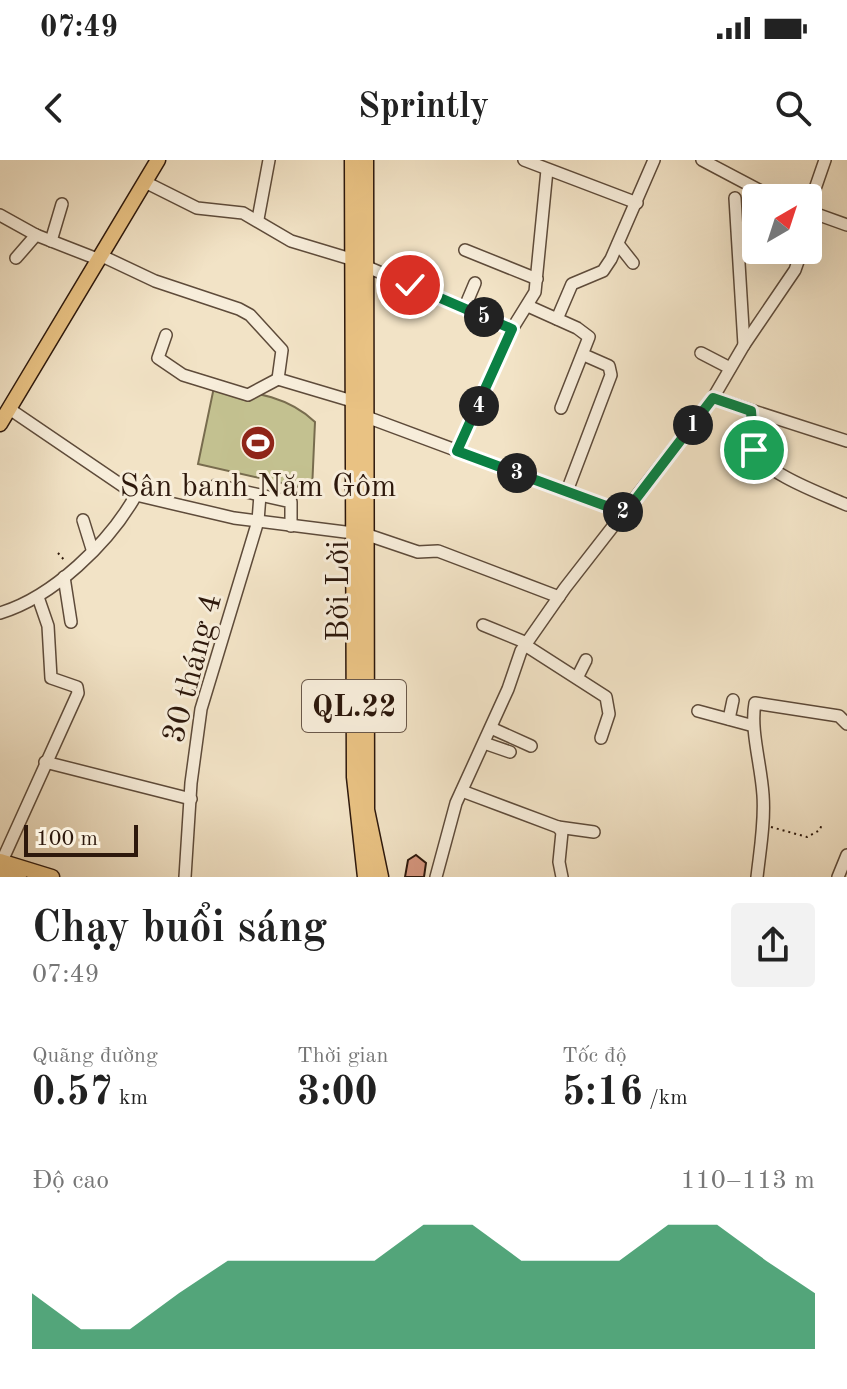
<!DOCTYPE html>
<html lang="vi">
<meta charset="utf-8">
<style>
:root{--surface:#fff;--page:#f2f2f2;--text:#222;--muted:#767676;--accent:#0b8043}
body{margin:0;font-family:"Old Standard TT",serif;background:var(--page);color:var(--text);height:100vh;display:flex;flex-direction:column;font-size:30px;white-space:nowrap}
*{box-sizing:border-box;margin:0}
p{font-size:26px;color:var(--muted)}
.icon{flex:none;width:44px;height:44px;fill:none;stroke:currentColor;stroke-width:2;stroke-linecap:round;stroke-linejoin:round}
.map{position:relative;height:717px;overflow:hidden}
.details{display:flex;flex-direction:column;background:var(--surface);flex:1}
.details>*{flex:none}
.needle{width:52px;rotate:39deg}
.controls{position:absolute;left:742px;top:24px;display:grid;gap:16px}
.controls a{display:grid;place-items:center;width:80px;height:80px;border-radius:8px;background:var(--surface);box-shadow:0 8px 32px #0002;font-size:40px}
.scale{position:absolute;left:24px;bottom:20px;width:114px;box-sizing:border-box;padding-left:8px;border:4px solid #2d180c;border-top:0;font-size:22px;line-height:28px;white-space:nowrap;color:#2d180c;-webkit-text-stroke:6px #f7edda;paint-order:stroke}
.pin{position:absolute;display:grid;place-items:center;width:68px;height:68px;color:#fff;margin:-34px;border:4px solid #fff;border-radius:50%;box-shadow:0 2px 8px #0007}
.km{position:absolute;width:40px;height:40px;margin:-20px;border-radius:50%;background:#222;color:#fff;font-size:22px;line-height:40px;text-align:center}
.round{display:grid;place-items:center;flex:none;width:84px;height:84px;border-radius:8px;background:var(--page)}
.summary{display:flex;align-items:center;justify-content:space-between;height:136px;padding:0 32px}
h1{font-size:44px;font-weight:600;line-height:60px}
.metrics{display:grid;grid-template-columns:repeat(3,1fr);gap:12px;height:136px;padding:8px 32px}
.metrics div{display:grid;align-content:center}
.metrics b{font-size:40px;font-weight:600}
.metrics small{font-size:22px;font-weight:400}
.metrics p{font-size:22px}
.chart{height:224px;padding:16px 32px}
.chart p{display:flex;justify-content:space-between}
.chart svg{width:100%;height:144px;margin-top:8px;fill:var(--accent);opacity:.7}
.status{display:flex;justify-content:space-between;align-items:center;height:56px;padding:0 40px;background:var(--surface);direction:ltr}
.status svg{height:22px;fill:currentColor}
header{display:flex;justify-content:space-between;align-items:center;height:104px;padding:0 32px;background:var(--surface);font-size:36px;font-weight:600}
.map>svg:first-child{display:block}
.green{fill:#c3c190;stroke:#786c4e;stroke-width:2}
.building{fill:#d5967e;stroke:#2d180c;stroke-width:2}
.lines{fill:none;stroke-linecap:round;stroke-linejoin:round}
.minor-casing{stroke:#5e4b3a;stroke-width:14}
.major-casing{stroke:#2d180c;stroke-width:17}
.highway-casing{stroke:#2d180c;stroke-width:19}
.path{stroke:#2d180c;stroke-width:2;stroke-dasharray:2 4;stroke-linecap:butt}
.minor{stroke:#f7edda;stroke-width:11}
.major{stroke:#e9c283;stroke-width:14}
.highway{stroke:#e9c283;stroke-width:16}
.route-casing{stroke:#fff;stroke-width:16}
.route{stroke:#0b8043;stroke-width:10}
.labels{text-anchor:middle;stroke-width:6;stroke-linejoin:round;paint-order:stroke}
.shield{fill:#f7edda;stroke:#6a584a;stroke-width:2}
.shield-label{font-size:30px;font-weight:bold;fill:#2d180c}
.poi-label{font-size:32px;fill:#2d180c;stroke:#f7edda}
.street-label{font-size:32px;fill:#2d180c;stroke:#f7edda}
</style>
<div class="status"><b>07:49</b><svg viewBox="0 0 49 12"><path d="M0 12V9h3v3zM5 12V6h3v6zM10 12V3h3v9zM15 12V0h3v12zM26 1h20v11H26zM47 4h2v5h-2z"/></svg></div>
<header><svg class="icon" aria-label="back" viewBox="0 0 24 24"><path d="M15 5l-7 7 7 7"/></svg>Sprintly<svg class="icon" aria-label="search" viewBox="0 0 24 24"><circle cx="10" cy="10" r="6"/><path d="M15 15l6 6"/></svg></header>
<div class="map">
<svg width="847" height="717" viewBox="0 0 847 717">
<rect width="100%" height="100%" fill="#f2e3c6"/>
<filter id="stains"><feTurbulence type="fractalNoise" baseFrequency=".0025" numOctaves="4"/><feColorMatrix values="0 0 0 0 .2 0 0 0 0 .09 0 0 0 0 .02 0 0 0 .5 -.17"/></filter>
<radialGradient id="worn" r=".72"><stop offset=".6" stop-color="#630" stop-opacity="0"/><stop offset="1" stop-color="#630" stop-opacity=".3"/></radialGradient>
<!-- green -->
<path class="green" d="M214,227C251,232 287,235 315,262L312,330L198,304Z"/>
<!-- building -->
<path class="building" d="M416,695L426,703L424,717H405L408,700Z"/>
<g class="lines">
<!-- minor casing -->
<g class="minor-casing">
<g id="minor">
<path d="M524,0L637,43"/>
<path d="M702,0L774,38"/>
<path d="M145,22L197,48L243,53L291,81L354,100"/>
<path d="M735,38L744,185"/>
<path d="M808,49L825,0"/>
<path d="M808,51L847,65"/>
<path d="M0,55L36,75L100,100"/>
<path d="M258,59L269,0"/>
<path d="M51,81L62,44"/>
<path d="M618,84L633,103"/>
<path d="M465,90L537,119"/>
<path d="M102,96L155,121L239,149L250,155L282,190L278,219L352,241"/>
<path d="M16,98L36,75"/>
<path d="M365,106L512,169"/>
<path d="M528,146L577,168L589,177L561,248"/>
<path d="M464,149L475,123"/>
<path d="M557,159L572,124L603,111L611,99L654,0"/>
<path d="M166,175L158,198L183,215L248,235L278,219"/>
<path d="M701,193L730,208"/>
<path d="M713,238L847,281"/>
<path d="M11,250L136,335L234,358L353,373"/>
<path d="M751,251C752,263 750,278 754,289C762,313 825,335 847,345"/>
<path d="M364,256L625,353"/>
<path d="M457,291L512,169L535,132L547,10"/>
<path d="M216,325L291,342V366"/>
<path d="M567,331L611,215L609,206L584,195"/>
<path d="M83,360L92,389"/>
<path d="M365,374L418,392L438,391L559,437"/>
<path d="M64,417L71,462"/>
<path d="M0,453C53,437 109,383 136,335"/>
<path d="M483,465L527,483"/>
<path d="M525,485L606,537L609,554L601,578"/>
<path d="M578,516L586,500"/>
<path d="M698,551L750,565"/>
<path d="M729,559L733,540"/>
<path d="M491,568L531,586"/>
<path d="M484,583L510,592"/>
<path d="M45,602L191,639"/>
<path d="M462,631L558,667L562,672L559,702L562,717"/>
<path d="M558,667L594,672"/>
<path d="M2,701L78,533L77,527L51,518L48,466L38,437"/>
<path d="M185,717L191,623L201,549L258,361L260,335"/>
<path d="M436,717L456,643L508,529L521,491L565,428L713,238L744,185L795,110L802,90"/>
<path d="M757,717C760,690 765,662 763,635C761,604 750,570 755,543L839,556L847,564"/>
<path d="M838,717L847,695"/>
</g>
</g>
<!-- major casing -->
<g class="major-casing">
<g id="major">
<path d="M0,264L158,0"/>
<path d="M0,701L52,717"/>
<path d="M0,711L19,717"/>
</g>
</g>
<!-- highway casing -->
<g class="highway-casing">
<g id="highway">
<path d="M353,0L355,617L366,717"/>
<path d="M365,0L366,650L380,717"/>
</g>
</g>
<!-- path -->
<g class="path">
<path d="M58,393L66,402"/>
<path d="M771,667L807,677L820,670L822,663"/>
</g>
<!-- minor -->
<use href="#minor" class="minor"/>
<!-- major -->
<use href="#major" class="major"/>
<!-- highway -->
<use href="#highway" class="highway"/>
</g>
<g class="lines">
<!-- route casing -->
<g class="route-casing">
<path id="route" d="M410,125L512,169L457,291L625,353L713,238L751,251L754,290"/>
</g>
<!-- route -->
<use href="#route" class="route"/>
</g>
<!-- icons -->
<defs>
<g id="stadium-disc" transform="scale(1.8)"><circle r="9.5" fill="#8f2418" stroke="#f7edda"/><path d="M0-5a6.5 5 0 1 0 0 10a6.5 5 0 1 0 0-10ZM-3.5-1.8h7v3.6h-7Z" fill="#fff"/></g>
</defs>
<g fill-rule="evenodd">
<use href="#stadium-disc" x="258" y="283"/>
</g>
<g class="labels">
<!-- shield labels -->
<rect class="shield" x="302" y="520" width="104" height="52" rx="6"/>
<g class="shield-label">
<text x="354" y="556">QL.22</text>
</g>
<!-- poi labels -->
<g class="poi-label">
<text x="258" y="336">Sân banh Năm Gôm</text>
</g>
<!-- street labels -->
<g class="street-label">
<text transform="translate(337 431) rotate(-90)" y="11">Bời Lời</text>
<text transform="translate(191 508) rotate(-75)" y="11">30 tháng 4</text>
</g>
</g>
<rect width="100%" height="100%" filter="url(#stains)"/>
<rect width="100%" height="100%" fill="url(#worn)"/>
</svg>
<div class="controls">
<a><svg class="needle" viewBox="-14 -14 28 28"><path d="M0-13l5 13h-10z" fill="#e53935"/><path d="M0 13l5-13h-10z" fill="#767676"/></svg></a>
</div>
<div class="scale">100 m</div>
<div class="pin" style="left:754px;top:290px;background:#1e9e55"><svg class="icon" aria-label="arrive" viewBox="0 0 24 24"><path d="M6 21V4h12l-3 4 3 4H6"/></svg></div>
<div class="pin" style="left:410px;top:125px;background:#d93025"><svg class="icon" aria-label="check" viewBox="0 0 24 24"><path d="M5 12l5 5 9-10"/></svg></div>
<b class="km" style="left:693px;top:265px">1</b>
<b class="km" style="left:623px;top:352px">2</b>
<b class="km" style="left:517px;top:313px">3</b>
<b class="km" style="left:479px;top:246px">4</b>
<b class="km" style="left:484px;top:157px">5</b>
</div>
<section class="details">
<div class="summary"><div><h1>Chạy buổi sáng</h1><p>07:49</p></div><a class="round"><svg class="icon" aria-label="share" viewBox="0 0 24 24"><path d="M12 15V3M7 8l5-5 5 5M5 13v7h14v-7"/></svg></a></div>
<div class="metrics">
<div><p>Quãng đường</p><b>0.57<small> km</small></b></div>
<div><p>Thời gian</p><b>3:00</b></div>
<div><p>Tốc độ</p><b>5:16<small> /km</small></b></div>
</div>
<div class="chart"><p><span>Độ cao</span>110–113 m</p>
<svg viewBox="0 0 160 44" preserveAspectRatio="none"><path d="M0 44V27L10 38L20 38L30 27L40 17L50 17L60 17L70 17L80 6L90 6L100 17L110 17L120 17L130 6L140 6L150 17L160 27V44z"/></svg>
</div>
</section>
